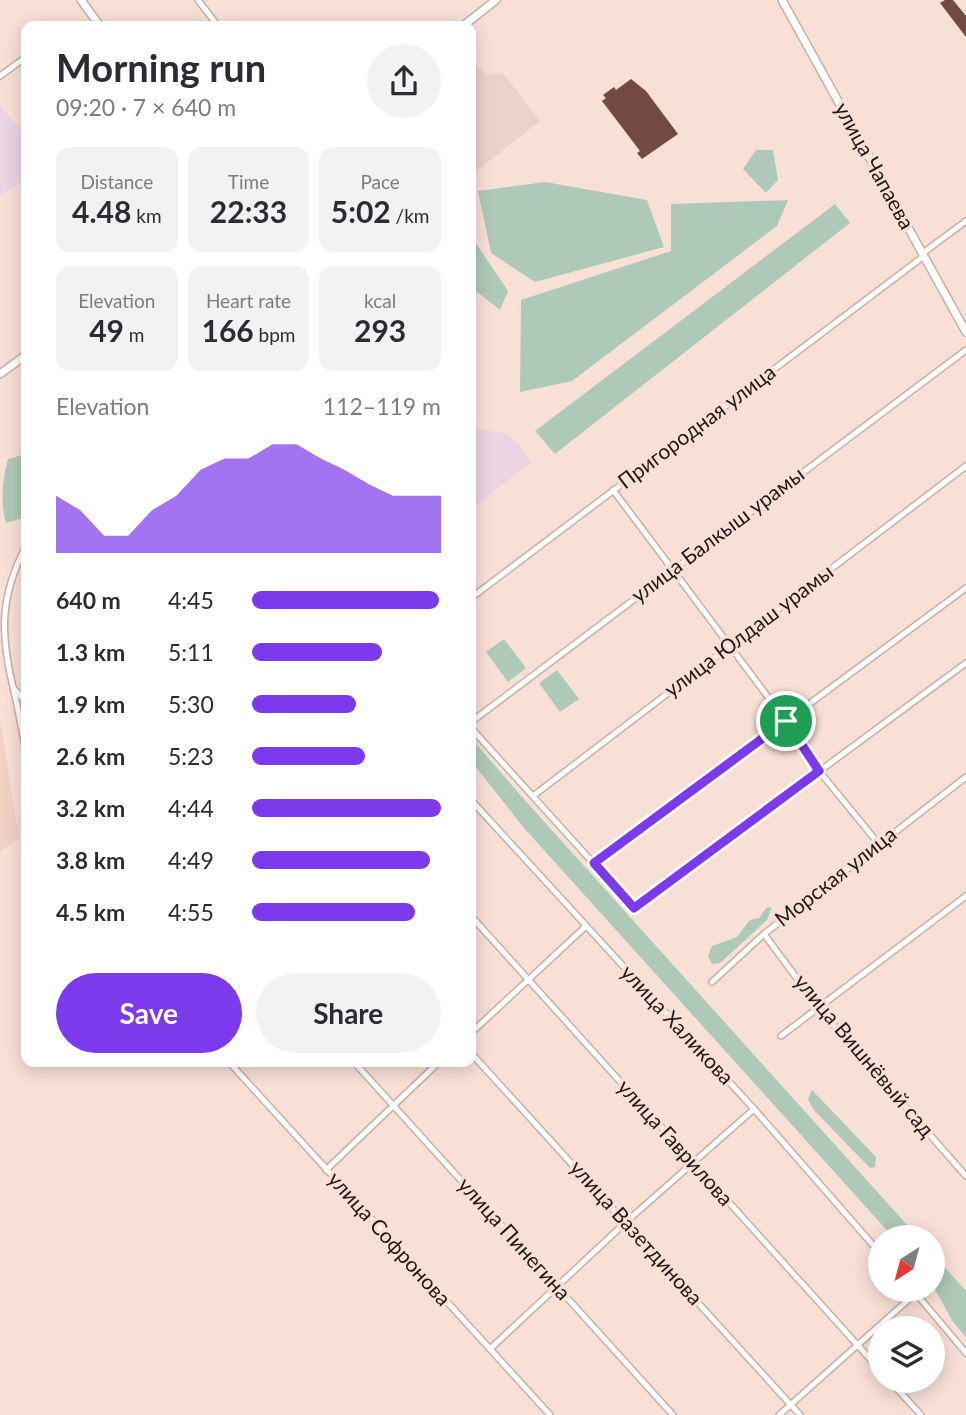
<!DOCTYPE html>
<meta charset="utf-8">
<style>
:root{--surface:#fff;--page:#f2f2f3;--text:#2b2b33;--muted:#7c7c81;--accent:#7c3aed}
body{margin:0;font-family:Lato,sans-serif;background:var(--page);color:var(--text);height:100vh;display:flex;flex-direction:column;font-size:26px;white-space:nowrap}
*{box-sizing:border-box;margin:0}
p{font-size:23px;color:var(--muted)}
.icon{flex:none;width:38px;height:38px;fill:none;stroke:currentColor;stroke-width:2;stroke-linecap:round;stroke-linejoin:round}
.map{position:relative;flex:1;overflow:hidden}
.drawer{position:absolute;left:21px;top:21px;width:455px;height:1046px;display:flex;flex-direction:column;background:var(--surface);border-radius:14px;box-shadow:0 4px 18px #0003}
.drawer>*{flex:none}
.needle{width:46px;rotate:216deg}
.buttons{position:absolute;left:868px;top:1225px;display:grid;gap:14px}
.buttons a{display:grid;place-items:center;width:77px;height:77px;border-radius:50%;background:var(--surface);box-shadow:0 4px 18px #0003;font-size:35px}
.pin{position:absolute;display:grid;place-items:center;width:60px;height:60px;color:#fff;margin:-30px;border:4px solid #fff;border-radius:50%;box-shadow:0 2px 7px #0007}
.round{display:grid;place-items:center;flex:none;width:74px;height:74px;border-radius:37px;background:var(--page)}
.head{display:flex;align-items:center;justify-content:space-between;height:119px;padding:0 35px}
h1{font-size:38px;font-weight:700;line-height:52px}
.stats{display:grid;grid-template-columns:repeat(3,1fr);gap:10px;height:119px;padding:7px 35px}
.stats div{display:grid;align-content:center;border-radius:14px;background:var(--page);text-align:center}
.stats b{font-size:30px;font-weight:700}
.stats small{font-size:19px;font-weight:400}
.stats p{font-size:19px}
.chart{height:196px;padding:14px 35px}
.chart p{display:flex;justify-content:space-between}
.chart svg{width:100%;height:126px;margin-top:7px;fill:var(--accent);opacity:.7}
.button{display:flex;gap:14px;margin-top:auto;padding:14px 35px}
.button a{flex:1;height:80px;border-radius:42px;background:var(--accent);color:#fff;font-size:28px;font-weight:700;line-height:80px;text-align:center}
.button a+a{background:var(--page);color:var(--text)}
ul{padding:0 35px;list-style:none;font-size:23px}
li{display:grid;grid-template-columns:112px 84px 1fr;align-items:center;height:52px}
li i{height:18px;border-radius:9px;background:var(--accent)}
.map>svg:first-child{display:block}
.commercial{fill:#ecd2cc}
.built{fill:#f3d2c6}
.education{fill:#ebd5e2}
.green{fill:#afc9b8}
.building{fill:#734943}
.lines{fill:none;stroke-linecap:round;stroke-linejoin:round}
.minor-casing{stroke:#c8b0a7;stroke-width:8}
.tertiary-casing{stroke:#c8b0a7;stroke-width:10}
.minor{stroke:#fff;stroke-width:5}
.tertiary{stroke:#fff;stroke-width:7}
.route-casing{stroke:#fff;stroke-width:14}
.route{stroke:#7c3aed;stroke-width:9}
.labels{text-anchor:middle;stroke-width:7;stroke-linejoin:round;paint-order:stroke}
.street-label{font-size:21px;fill:#221916;stroke:#f9e0d7}
</style>
<div class="map">
<svg width="966" height="1415" viewBox="0 0 966 1415">
<rect width="100%" height="100%" fill="#f9e0d7"/>
<!-- commercial -->
<path class="commercial" d="M471,62L488,75L502,72L540,121L475,172L471,167Z"/>
<!-- built -->
<path class="built" d="M0,718L19,838L0,852Z"/>
<!-- education -->
<g class="education">
<path d="M0,105L26,136V177L0,197Z"/>
<path d="M471,429L501,432L513,438L532,462L471,509Z"/>
</g>
<!-- green -->
<g class="green">
<path d="M756,150H773L778,180L766,193L743,169Z"/>
<path d="M545,182L647,200L664,247L535,282L491,253L478,191Z"/>
<path d="M788,200L777,226L572,381L520,392L521,300L671,251V204Z"/>
<path d="M835,204L850,223L555,454L535,431Z"/>
<path d="M471,236L508,291L500,310L471,287Z"/>
<path d="M26,454V517L6,523C0,503 2,481 8,459Z"/>
<path d="M504,639L526,668L508,682L486,652Z"/>
<path d="M557,670L579,699L560,712L539,683Z"/>
<path d="M471,738L522,797L918,1237H893L524,828L471,761Z"/>
<path d="M772,907L767,920L720,963L712,964L708,956L712,946L737,937L750,920L759,918L766,908Z"/>
<path d="M812,1090L876,1157L875,1167L870,1168L866,1164L813,1109L808,1099Z"/>
<path d="M933,1254L966,1291V1337L953,1322L933,1286Z"/>
</g>
<!-- building -->
<g class="building">
<path d="M945,0H953L966,16V37L940,3Z"/>
<path d="M631,79L646,91L678,134L642,159L637,153L640,151L602,101L606,98L603,95L614,87L616,90Z"/>
</g>
<g class="lines">
<!-- minor casing -->
<g class="minor-casing">
<g id="minor">
<path d="M198,0L218,26"/>
<path d="M0,76L26,57"/>
<path d="M923,253L966,221"/>
<path d="M613,490L786,721L819,771L878,843"/>
<path d="M26,546C0,596 0,633 13,687C18,708 22,730 26,752"/>
<path d="M471,598L924,256"/>
<path d="M14,689L26,702"/>
<path d="M471,722L966,350"/>
<path d="M471,728L634,908L966,663"/>
<path d="M533,796L966,466"/>
<path d="M471,800L754,1109L880,1253"/>
<path d="M594,863L966,588"/>
<path d="M471,916L880,1370"/>
<path d="M764,934L818,1007L966,1176"/>
<path d="M712,982L764,934L966,777"/>
<path d="M471,1033L585,927"/>
<path d="M781,1036L966,896"/>
<path d="M471,1053L800,1415"/>
<path d="M229,1062L550,1415"/>
<path d="M354,1062L673,1415"/>
<path d="M326,1170L439,1062"/>
<path d="M913,1290L966,1353"/>
<path d="M490,1349L626,1222L754,1109"/>
<path d="M890,1381L921,1415"/>
<path d="M779,1415L916,1293"/>
</g>
</g>
<!-- tertiary casing -->
<g class="tertiary-casing">
<g id="tertiary">
<path d="M81,0L100,26"/>
<path d="M782,0L966,332"/>
<path d="M463,26L496,0"/>
<path d="M0,374L26,355"/>
</g>
</g>
<!-- minor -->
<use href="#minor" class="minor"/>
<!-- tertiary -->
<use href="#tertiary" class="tertiary"/>
</g>
<g class="lines">
<!-- route casing -->
<g class="route-casing">
<path id="route" d="M786,721L819,771L634,908L594,863Z"/>
</g>
<!-- route -->
<use href="#route" class="route"/>
</g>
<g class="labels">
<!-- street labels -->
<g class="street-label">
<text transform="translate(874 166) rotate(61)" y="7">улица Чапаева</text>
<text transform="translate(697 427) rotate(-37)" y="7">Пригородная улица</text>
<text transform="translate(718 535) rotate(-37)" y="7">улица Балкыш урамы</text>
<text transform="translate(749 631) rotate(-37)" y="7">улица Юлдаш урамы</text>
<text transform="translate(836 877) rotate(-38)" y="7">Морская улица</text>
<text transform="translate(677 1025) rotate(47)" y="7">улица Халикова</text>
<text transform="translate(864 1056) rotate(50)" y="7">улица Вишнёвый сад</text>
<text transform="translate(675 1143) rotate(48)" y="7">улица Гаврилова</text>
<text transform="translate(636 1233) rotate(48)" y="7">улица Вазетдинова</text>
<text transform="translate(389 1239) rotate(48)" y="7">улица Софронова</text>
<text transform="translate(514 1239) rotate(48)" y="7">улица Пинегина</text>
</g>
</g>
</svg>
<div class="buttons">
<a><svg class="needle" viewBox="-14 -14 28 28"><path d="M0-13l5 13h-10z" fill="#e53935"/><path d="M0 13l5-13h-10z" fill="#7c7c81"/></svg></a>
<a><svg class="icon" aria-label="layers" viewBox="0 0 24 24"><path d="M12 4l9 5-9 5-9-5zM3 14l9 5 9-5"/></svg></a>
</div>
<div class="pin" style="left:786px;top:721px;background:#1e9e55"><svg class="icon" aria-label="arrive" viewBox="0 0 24 24"><path d="M6 21V4h12l-3 4 3 4H6"/></svg></div>
<section class="drawer">
<div class="head"><div><h1>Morning run</h1><p>09:20 · 7 × 640 m</p></div><a class="round"><svg class="icon" aria-label="share" viewBox="0 0 24 24"><path d="M12 15V3M7 8l5-5 5 5M5 13v7h14v-7"/></svg></a></div>
<div class="stats">
<div><p>Distance</p><b>4.48<small> km</small></b></div>
<div><p>Time</p><b>22:33</b></div>
<div><p>Pace</p><b>5:02<small> /km</small></b></div>
</div>
<div class="stats">
<div><p>Elevation</p><b>49<small> m</small></b></div>
<div><p>Heart rate</p><b>166<small> bpm</small></b></div>
<div><p>kcal</p><b>293</b></div>
</div>
<div class="chart"><p><span>Elevation</span>112–119 m</p>
<svg viewBox="0 0 160 44" preserveAspectRatio="none"><path d="M0 44V24L10 29L20 38L30 38L40 29L50 24L60 15L70 11L80 11L90 6L100 6L110 11L120 15L130 20L140 24L150 24L160 24V44z"/></svg>
</div>
<ul>
<li><b>640 m</b>4:45<i style="width:99%"></i></li>
<li><b>1.3 km</b>5:11<i style="width:69%"></i></li>
<li><b>1.9 km</b>5:30<i style="width:55%"></i></li>
<li><b>2.6 km</b>5:23<i style="width:60%"></i></li>
<li><b>3.2 km</b>4:44<i style="width:100%"></i></li>
<li><b>3.8 km</b>4:49<i style="width:94%"></i></li>
<li><b>4.5 km</b>4:55<i style="width:86%"></i></li>
</ul>
<div class="button"><a>Save</a><a>Share</a></div>
</section>
</div>
